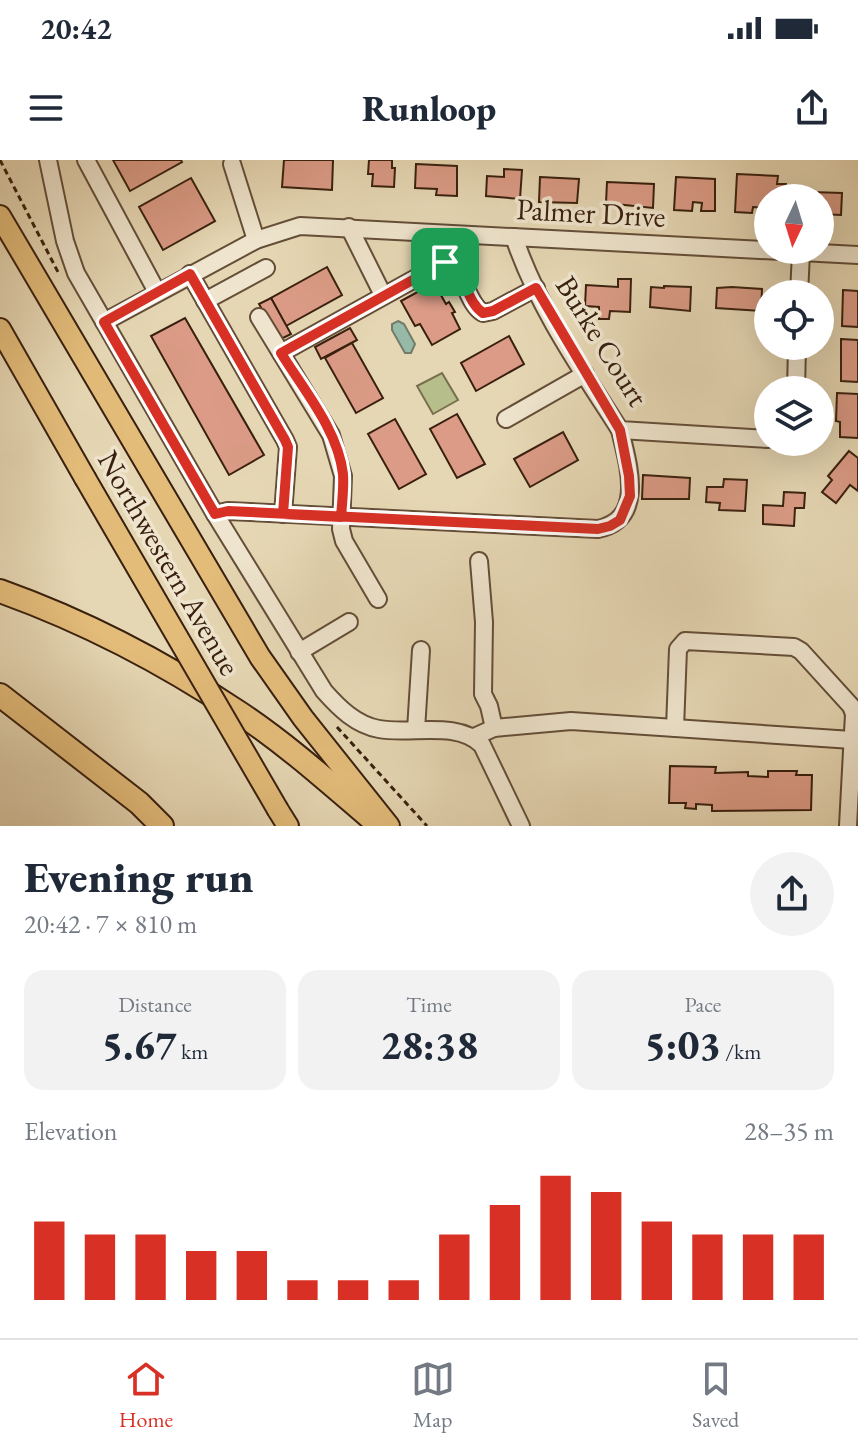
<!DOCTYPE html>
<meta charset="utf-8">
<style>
:root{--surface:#fff;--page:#f2f2f3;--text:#1f2937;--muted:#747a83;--line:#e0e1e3;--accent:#d93025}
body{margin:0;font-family:"EB Garamond",serif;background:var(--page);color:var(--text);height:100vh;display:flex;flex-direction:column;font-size:30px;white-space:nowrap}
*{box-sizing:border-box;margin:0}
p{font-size:26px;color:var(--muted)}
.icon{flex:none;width:44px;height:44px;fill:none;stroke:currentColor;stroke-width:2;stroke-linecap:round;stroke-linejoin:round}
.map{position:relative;height:666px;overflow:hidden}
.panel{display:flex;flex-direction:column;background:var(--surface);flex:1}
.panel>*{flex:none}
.needle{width:52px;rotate:184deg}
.tools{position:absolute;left:754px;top:24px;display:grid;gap:16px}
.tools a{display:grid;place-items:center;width:80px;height:80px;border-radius:50%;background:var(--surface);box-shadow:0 8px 32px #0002;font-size:40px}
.pin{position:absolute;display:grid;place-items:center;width:68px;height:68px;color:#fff;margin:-34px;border-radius:16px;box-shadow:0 4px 12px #0006}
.round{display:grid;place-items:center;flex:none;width:84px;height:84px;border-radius:42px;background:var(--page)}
.summary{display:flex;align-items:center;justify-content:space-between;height:136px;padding:0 24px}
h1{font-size:44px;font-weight:800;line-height:60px}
.figures{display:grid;grid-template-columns:repeat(3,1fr);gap:12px;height:136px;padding:8px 24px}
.figures div{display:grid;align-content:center;border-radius:20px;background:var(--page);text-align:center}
.figures b{font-size:40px;font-weight:800}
.figures small{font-size:22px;font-weight:400}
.figures p{font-size:22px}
.chart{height:224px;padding:16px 24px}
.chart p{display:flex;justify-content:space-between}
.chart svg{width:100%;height:144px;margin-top:8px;stroke:var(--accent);stroke-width:6}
.status{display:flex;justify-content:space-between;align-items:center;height:56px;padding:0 40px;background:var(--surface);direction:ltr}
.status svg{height:22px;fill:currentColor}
header{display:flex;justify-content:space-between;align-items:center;height:104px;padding:0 24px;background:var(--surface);font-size:36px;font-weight:800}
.dock{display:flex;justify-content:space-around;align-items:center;height:112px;border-top:2px solid var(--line);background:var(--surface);font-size:22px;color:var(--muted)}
.dock a{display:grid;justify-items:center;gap:4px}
.dock .on{color:var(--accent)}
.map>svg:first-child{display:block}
.green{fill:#b6be8c;stroke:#786f4d;stroke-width:2}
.water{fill:#97baa8;stroke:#717c6a;stroke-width:2}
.building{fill:#db9b86;stroke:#39200e;stroke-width:2}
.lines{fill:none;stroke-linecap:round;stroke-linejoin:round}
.minor-casing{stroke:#644e38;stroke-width:20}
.major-casing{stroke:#39200e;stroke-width:24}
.highway-casing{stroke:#39200e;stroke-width:26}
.path{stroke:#39200e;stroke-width:3;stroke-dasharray:6 4;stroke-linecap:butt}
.minor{stroke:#efe5ce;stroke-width:16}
.major{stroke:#e3bc7a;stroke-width:20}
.highway{stroke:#e3bc7a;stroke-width:22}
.major-bridge-casing{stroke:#39200e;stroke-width:24;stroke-linecap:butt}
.major-bridge{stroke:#e3bc7a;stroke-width:20}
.route-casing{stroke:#fff;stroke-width:16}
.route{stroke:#d93025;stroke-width:10}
.labels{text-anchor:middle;stroke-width:7;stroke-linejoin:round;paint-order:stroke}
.street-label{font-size:30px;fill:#39200e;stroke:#efe5ce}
</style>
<div class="status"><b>20:42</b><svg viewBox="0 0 49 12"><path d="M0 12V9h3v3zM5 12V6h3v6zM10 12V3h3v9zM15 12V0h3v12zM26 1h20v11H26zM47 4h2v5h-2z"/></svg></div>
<header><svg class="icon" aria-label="menu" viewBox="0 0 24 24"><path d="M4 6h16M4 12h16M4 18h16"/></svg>Runloop<svg class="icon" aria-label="share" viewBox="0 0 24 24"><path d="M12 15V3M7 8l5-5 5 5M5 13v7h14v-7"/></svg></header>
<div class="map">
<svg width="858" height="666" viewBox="0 0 858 666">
<rect width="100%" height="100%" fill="#e6d7b4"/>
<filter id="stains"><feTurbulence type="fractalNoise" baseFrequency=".0025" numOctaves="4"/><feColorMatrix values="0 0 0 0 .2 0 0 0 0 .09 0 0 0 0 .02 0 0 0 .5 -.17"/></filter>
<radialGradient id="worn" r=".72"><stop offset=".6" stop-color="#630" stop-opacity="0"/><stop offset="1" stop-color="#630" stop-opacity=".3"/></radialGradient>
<!-- green -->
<path class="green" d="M442,213L458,240L433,254L417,226Z"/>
<!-- water -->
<path class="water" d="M398,161L404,164L415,184L411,193H405L392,170V164Z"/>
<!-- building -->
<g class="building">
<path d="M113,0H181L182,2L130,31Z"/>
<path d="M284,0H333L332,30L282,27Z"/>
<path d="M369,0H392V8H395L394,27L372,26L373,14H368Z"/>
<path d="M416,4L457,6V36L436,35L437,29L415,28Z"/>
<path d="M504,9L522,10L520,39L486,36L487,16L504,17Z"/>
<path d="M737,14L778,16L777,24H786L785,38H768V48L753,47L752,53L735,52Z"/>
<path d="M540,17L579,19L577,43L539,42Z"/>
<path d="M676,17L715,19V51H701L702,43L693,42L692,51L674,50Z"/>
<path d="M191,18L215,61L163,90L139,47Z"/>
<path d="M607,22L654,24L653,48L606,43Z"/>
<path d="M811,32L842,33L841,55L820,54V38H810Z"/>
<path d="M327,107L342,135L286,166L271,138Z"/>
<path d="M618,119H631L630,152L610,151L609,159H599V147L585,146L586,125L618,127Z"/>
<path d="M434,123L446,144L449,142L455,152L452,153L460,169L432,185L420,164L415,166L401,141Z"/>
<path d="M664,126L691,127L690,151L650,147L651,127L664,128Z"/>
<path d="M732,127L762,129L761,151L716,148L717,128Z"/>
<path d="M843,130L858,131V167L842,166Z"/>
<path d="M271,138L291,174L279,180L259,144Z"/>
<path d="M185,158L264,295L229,315L151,176Z"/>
<path d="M350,168L357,180L321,199L315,187Z"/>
<path d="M509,176L524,204L476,231L461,203Z"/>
<path d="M841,179L858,180V222L841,221Z"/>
<path d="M352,183L383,238L356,253L325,198Z"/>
<path d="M837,233L858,234V278L840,277V262L836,261Z"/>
<path d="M457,254L485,304L457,318L430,269Z"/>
<path d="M395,259L426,314L399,329L368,274Z"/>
<path d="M563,272L578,300L530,327L514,299Z"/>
<path d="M849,291L858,298V331L850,325L836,343L822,332L832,320L828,316Z"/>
<path d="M643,315L690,318L689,339H642Z"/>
<path d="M724,319L747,320L745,351L719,350L720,343L706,342L707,327H723Z"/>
<path d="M784,332L805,333L804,348H795L794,366L763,364V345L783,346Z"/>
<path d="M670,606L716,607L715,613L748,612V616L768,617V611H797L796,615H812L811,650L712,651V645L696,644V649L685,648L686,643H669Z"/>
</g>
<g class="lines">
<!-- minor casing -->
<g class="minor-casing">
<g id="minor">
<path d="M48,0L65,81L76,113L215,354L324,531C339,548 356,565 379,569C411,575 457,560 482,585L521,666"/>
<path d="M86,0L157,132"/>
<path d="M232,4L256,80"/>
<path d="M349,67L383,135"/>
<path d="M514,77C537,146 581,209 620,270L768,279"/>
<path d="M190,114L285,280L288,287L283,354"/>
<path d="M799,134L801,93"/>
<path d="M205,141L266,108"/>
<path d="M259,157L331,275L343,316L341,369L344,381L378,439"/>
<path d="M104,162L256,80L300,66L858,95"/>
<path d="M281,193L445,102C466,109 465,142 483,153L493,151L536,128"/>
<path d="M796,230L797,186"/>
<path d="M506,259L585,214"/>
<path d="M215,354L228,351L598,369C646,359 628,304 620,270"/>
<path d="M479,401L484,462L483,534L489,546L494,568"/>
<path d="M299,492L349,462"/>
<path d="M675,568L678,489L685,481L794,487L801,491L851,546L854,554L848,666"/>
<path d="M416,570L421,490"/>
<path d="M474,577L494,568L571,561L852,580"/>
</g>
</g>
<!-- major casing -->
<g class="major-casing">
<g id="major">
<path d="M0,56L260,497L303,558L389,666"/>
<path d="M0,169L85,318"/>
<path d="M278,650L288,666"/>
</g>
</g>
<!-- highway casing -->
<g class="highway-casing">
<g id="highway">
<path d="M0,431C84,461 163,502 238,552C288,585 334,627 380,666"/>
<path d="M0,535L139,643L162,666"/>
</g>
</g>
<!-- path -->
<g class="path">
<path d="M0,0L59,114"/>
<path d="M337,567L427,666"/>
</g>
<!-- minor -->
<use href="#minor" class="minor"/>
<!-- major -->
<use href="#major" class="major"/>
<!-- highway -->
<use href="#highway" class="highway"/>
<!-- major-bridge casing -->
<g class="major-bridge-casing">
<path id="major-bridge" d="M85,318L278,650"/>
</g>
<!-- major-bridge -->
<use href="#major-bridge" class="major-bridge"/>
</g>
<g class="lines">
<!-- route casing -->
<g class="route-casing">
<path id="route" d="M445,102L281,193C303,229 338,270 343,314C344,328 342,343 341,357L283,354L288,287L285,280L190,114L104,162L215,354L228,351L598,369L610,366L620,360L630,336L629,316L620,270L536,128L493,151L483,153C465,141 466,110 445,102"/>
</g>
<!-- route -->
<use href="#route" class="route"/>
</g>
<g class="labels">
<!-- street labels -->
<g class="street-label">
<text transform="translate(591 53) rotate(3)" y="10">Palmer Drive</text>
<text transform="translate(602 181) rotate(58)" y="10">Burke Court</text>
<text transform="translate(169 403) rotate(60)" y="10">Northwestern Avenue</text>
</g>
</g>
<rect width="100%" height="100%" filter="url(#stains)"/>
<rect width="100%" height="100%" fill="url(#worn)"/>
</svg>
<div class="tools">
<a><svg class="needle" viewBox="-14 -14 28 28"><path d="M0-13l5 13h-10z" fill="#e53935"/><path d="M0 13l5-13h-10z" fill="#747a83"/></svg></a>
<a><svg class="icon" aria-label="locate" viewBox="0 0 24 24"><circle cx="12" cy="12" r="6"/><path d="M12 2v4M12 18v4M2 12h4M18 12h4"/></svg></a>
<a><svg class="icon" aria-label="layers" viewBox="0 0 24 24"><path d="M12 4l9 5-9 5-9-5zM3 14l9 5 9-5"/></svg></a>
</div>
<div class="pin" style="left:445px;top:102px;background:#1e9e55"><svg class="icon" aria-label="arrive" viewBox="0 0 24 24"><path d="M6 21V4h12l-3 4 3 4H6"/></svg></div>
</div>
<section class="panel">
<div class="summary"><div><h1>Evening run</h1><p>20:42 · 7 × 810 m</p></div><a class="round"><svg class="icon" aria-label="share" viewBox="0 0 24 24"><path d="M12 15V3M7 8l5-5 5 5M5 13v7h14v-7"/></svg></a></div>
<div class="figures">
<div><p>Distance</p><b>5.67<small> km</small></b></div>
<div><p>Time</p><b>28:38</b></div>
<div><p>Pace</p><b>5:03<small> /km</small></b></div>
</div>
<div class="chart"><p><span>Elevation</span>28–35 m</p>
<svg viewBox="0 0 160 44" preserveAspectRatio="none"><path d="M5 44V20M15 44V24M25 44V24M35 44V29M45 44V29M55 44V38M65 44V38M75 44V38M85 44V24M95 44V15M105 44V6M115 44V11M125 44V20M135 44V24M145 44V24M155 44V24"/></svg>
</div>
</section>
<nav class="dock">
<a class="on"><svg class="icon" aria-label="home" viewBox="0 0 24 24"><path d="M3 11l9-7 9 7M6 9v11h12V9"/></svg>Home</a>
<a><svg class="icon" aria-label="map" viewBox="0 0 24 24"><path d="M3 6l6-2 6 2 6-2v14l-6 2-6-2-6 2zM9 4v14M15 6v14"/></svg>Map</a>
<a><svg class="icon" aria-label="saved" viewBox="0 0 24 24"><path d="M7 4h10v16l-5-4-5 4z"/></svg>Saved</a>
</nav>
